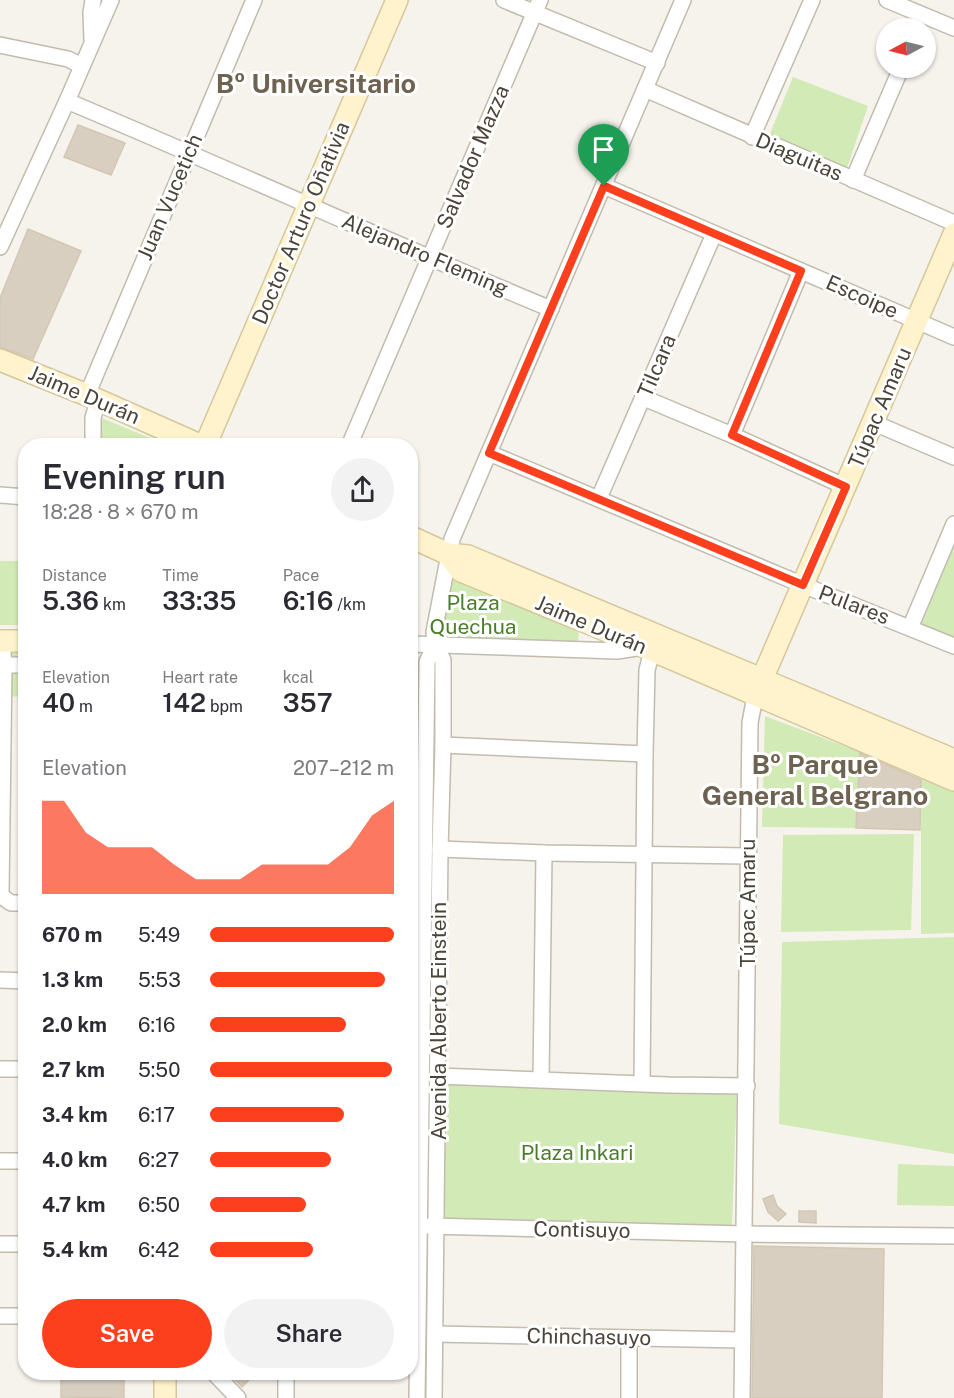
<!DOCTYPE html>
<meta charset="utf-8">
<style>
:root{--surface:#fff;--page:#f2f2f3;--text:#2b2b33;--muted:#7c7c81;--accent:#fc3f1d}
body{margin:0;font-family:"Public Sans",sans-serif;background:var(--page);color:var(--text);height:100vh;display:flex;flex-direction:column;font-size:22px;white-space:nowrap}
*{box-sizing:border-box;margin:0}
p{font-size:20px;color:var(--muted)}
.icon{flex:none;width:33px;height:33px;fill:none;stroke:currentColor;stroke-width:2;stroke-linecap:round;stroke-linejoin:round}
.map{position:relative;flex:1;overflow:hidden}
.side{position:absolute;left:18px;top:438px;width:400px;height:942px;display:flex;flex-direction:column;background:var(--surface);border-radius:24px;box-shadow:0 2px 4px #0004}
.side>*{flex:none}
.needle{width:39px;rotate:263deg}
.controls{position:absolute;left:876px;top:18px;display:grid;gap:12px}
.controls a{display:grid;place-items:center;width:60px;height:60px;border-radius:50%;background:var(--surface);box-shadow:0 2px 4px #0004;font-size:30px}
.pin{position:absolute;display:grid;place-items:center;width:51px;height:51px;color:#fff;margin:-62px -26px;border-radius:50% 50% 50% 0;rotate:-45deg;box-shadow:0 0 6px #0007}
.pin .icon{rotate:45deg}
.round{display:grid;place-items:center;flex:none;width:63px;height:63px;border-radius:32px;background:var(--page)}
.head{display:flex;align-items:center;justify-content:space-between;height:102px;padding:0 24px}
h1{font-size:33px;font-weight:600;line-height:45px}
.figures{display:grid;grid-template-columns:repeat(3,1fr);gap:9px;height:102px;padding:6px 24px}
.figures div{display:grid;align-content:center}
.figures b{font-size:26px;font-weight:600}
.figures small{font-size:16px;font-weight:400}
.figures p{font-size:16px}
.chart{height:168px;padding:12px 24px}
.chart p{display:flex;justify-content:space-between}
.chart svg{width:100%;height:108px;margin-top:6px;fill:var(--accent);opacity:.7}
.action{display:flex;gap:12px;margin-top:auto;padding:12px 24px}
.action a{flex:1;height:69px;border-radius:36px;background:var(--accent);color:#fff;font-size:24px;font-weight:600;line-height:69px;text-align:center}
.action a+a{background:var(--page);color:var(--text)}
ul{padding:0 24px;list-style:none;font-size:20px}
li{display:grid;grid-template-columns:96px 72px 1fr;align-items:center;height:45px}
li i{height:15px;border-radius:8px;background:var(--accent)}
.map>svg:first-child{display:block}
.green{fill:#d2eab5}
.building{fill:#d8cfc1;stroke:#d3c7b4;stroke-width:1.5}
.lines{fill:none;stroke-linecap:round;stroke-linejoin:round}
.street-casing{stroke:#c2bbae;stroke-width:18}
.secondary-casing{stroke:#d6c79b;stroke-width:24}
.street{stroke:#fff;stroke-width:15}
.secondary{stroke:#fff3cd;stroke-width:21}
.route-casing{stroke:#fff;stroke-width:12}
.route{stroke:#fc3f1d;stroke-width:8}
.labels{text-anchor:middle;stroke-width:6;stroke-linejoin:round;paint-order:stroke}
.street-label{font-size:21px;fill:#4b4439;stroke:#fff}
.park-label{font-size:21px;fill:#4a7f2a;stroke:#fff}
.district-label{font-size:27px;font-weight:bold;fill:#6e6250;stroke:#fff}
</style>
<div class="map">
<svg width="954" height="1398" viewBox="0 0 954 1398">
<rect width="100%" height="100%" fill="#f6f3ec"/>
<!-- green -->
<g class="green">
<path d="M793,77L868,106L846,171L767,141Z"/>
<path d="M97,416L167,445L96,446Z"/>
<path d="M954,544V641L920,628Z"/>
<rect x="0" y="561" width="25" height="64"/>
<path d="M453,578L579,630L578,643L447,640L444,610Z"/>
<path d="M8,651H25V697L8,696Z"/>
<path d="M765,716L860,752L856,828L762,827Z"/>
<path d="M921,777L954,791V933L921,934Z"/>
<path d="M914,834L911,930L781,932L783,835Z"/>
<path d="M954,937V1154L779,1124L782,942Z"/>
<path d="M445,1077L737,1086L732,1226L443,1223Z"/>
<path d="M898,1164L954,1166V1206L897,1205Z"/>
</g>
<!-- building -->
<g class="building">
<path d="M78,125L125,143L111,175L64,157Z"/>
<path d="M28,229L81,251L33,359L0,347V298Z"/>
<path d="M860,753L921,780L920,830L856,828Z"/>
<path d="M773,1195L777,1206L786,1214L778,1221L768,1212L763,1199Z"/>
<path d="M799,1211H816V1223L799,1222Z"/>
<path d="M754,1246L884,1249L882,1398H752Z"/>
<path d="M61,1372H124V1398L61,1397Z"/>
<path d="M228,1372H257L242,1387Z"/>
</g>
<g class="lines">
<!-- street casing -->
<g class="street-casing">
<g id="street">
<path d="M504,0L657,63"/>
<path d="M887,0L954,28"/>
<path d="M92,40L91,13L93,0"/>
<path d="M0,45L68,59L82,66"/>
<path d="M645,89L954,223"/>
<path d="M67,101C229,169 389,242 551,309"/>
<path d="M752,137L812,0"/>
<path d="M853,180L901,68"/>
<path d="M604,186L954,337"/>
<path d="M0,247L67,101L111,0"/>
<path d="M87,395L254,0"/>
<path d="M644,398L732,435L846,487"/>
<path d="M874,423L954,457"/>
<path d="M732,435L801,271"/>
<path d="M93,446V418L98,400"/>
<path d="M349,446L540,0"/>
<path d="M489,453L803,585L954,646"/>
<path d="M0,495L26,497"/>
<path d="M599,498L714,234"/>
<path d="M910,628L954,524"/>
<path d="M411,644L617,651L643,647"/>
<path d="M4,665H26"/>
<path d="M443,745L645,754"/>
<path d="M440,849L544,853L748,856"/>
<path d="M0,895L11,903H26"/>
<path d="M1,895L4,665L2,641"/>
<path d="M0,980L26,981"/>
<path d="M0,1069H26"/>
<path d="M438,1076L668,1085L747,1086"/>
<path d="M541,1080L544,853"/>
<path d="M642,1083L645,754L647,670L652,651"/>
<path d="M0,1161H26"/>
<path d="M429,1226L744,1234L954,1236"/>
<path d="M0,1244H26"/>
<path d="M0,1316H26"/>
<path d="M435,1334L742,1340"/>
<path d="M213,1372L238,1398"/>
<path d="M286,1398V1372"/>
<path d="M417,1398L427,662L435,645"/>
<path d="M434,1398L440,849L443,745V660L435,645L434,632L452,539L683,0"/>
<path d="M629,1398V1338"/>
<path d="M742,1398L750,723L755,696"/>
</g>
</g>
<!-- secondary casing -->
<g class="secondary-casing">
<g id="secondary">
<path d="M0,360L87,395L202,446"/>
<path d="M205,446L397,0"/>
<path d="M411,537L448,554L468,556L954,760"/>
<path d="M448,554L461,571L593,625L954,780"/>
<path d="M0,641H26"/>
<path d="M756,693L954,234"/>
<path d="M165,1398V1372"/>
</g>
</g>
<!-- street -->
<use href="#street" class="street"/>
<!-- secondary -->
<use href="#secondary" class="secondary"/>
</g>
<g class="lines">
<!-- route casing -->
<g class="route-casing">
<path id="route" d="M604,186L801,271L732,435L846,487L803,585L489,453Z"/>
</g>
<!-- route -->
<use href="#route" class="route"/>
</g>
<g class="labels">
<!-- street labels -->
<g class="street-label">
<text transform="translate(473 157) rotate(-67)" y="7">Salvador Mazza</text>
<text transform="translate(799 157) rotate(23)" y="7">Diaguitas</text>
<text transform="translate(170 197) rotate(-67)" y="7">Juan Vucetich</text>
<text transform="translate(301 223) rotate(-67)" y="7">Doctor Arturo Oñativia</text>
<text transform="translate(425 255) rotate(23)" y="7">Alejandro Fleming</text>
<text transform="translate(862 297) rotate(24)" y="7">Escoipe</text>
<text transform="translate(657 366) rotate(-67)" y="7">Tilcara</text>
<text transform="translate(84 395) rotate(23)" y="7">Jaime Durán</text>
<text transform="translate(880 408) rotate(-67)" y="7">Túpac Amaru</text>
<text transform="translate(854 605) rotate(21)" y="7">Pulares</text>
<text transform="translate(591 625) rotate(23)" y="7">Jaime Durán</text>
<text transform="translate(748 903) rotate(-90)" y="7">Túpac Amaru</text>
<text transform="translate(439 1021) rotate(-90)" y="7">Avenida Alberto Einstein</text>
<text transform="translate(582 1230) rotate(1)" y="7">Contisuyo</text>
<text transform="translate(589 1337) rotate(1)" y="7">Chinchasuyo</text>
</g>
<!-- park labels -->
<g class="park-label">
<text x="473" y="610">Plaza<tspan x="473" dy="24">Quechua</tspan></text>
<text x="577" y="1160">Plaza Inkari</text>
</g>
<!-- district labels -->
<g class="district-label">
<text x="316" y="93">Bº Universitario</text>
<text x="815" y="774">Bº Parque<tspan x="815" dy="31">General Belgrano</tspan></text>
</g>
</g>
</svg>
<div class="controls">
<a><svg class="needle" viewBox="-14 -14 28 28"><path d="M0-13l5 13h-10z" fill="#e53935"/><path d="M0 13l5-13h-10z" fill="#7c7c81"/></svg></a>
</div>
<div class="pin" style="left:604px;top:186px;background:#1e9e55"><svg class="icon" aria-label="arrive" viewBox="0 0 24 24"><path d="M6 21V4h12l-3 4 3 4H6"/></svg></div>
<section class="side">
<div class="head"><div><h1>Evening run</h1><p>18:28 · 8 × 670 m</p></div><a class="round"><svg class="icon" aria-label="share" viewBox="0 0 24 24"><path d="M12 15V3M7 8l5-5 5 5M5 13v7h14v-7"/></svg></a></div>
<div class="figures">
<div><p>Distance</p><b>5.36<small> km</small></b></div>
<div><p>Time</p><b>33:35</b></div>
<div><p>Pace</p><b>6:16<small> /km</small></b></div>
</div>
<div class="figures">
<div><p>Elevation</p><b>40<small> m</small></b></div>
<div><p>Heart rate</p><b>142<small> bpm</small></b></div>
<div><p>kcal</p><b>357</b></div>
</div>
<div class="chart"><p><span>Elevation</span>207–212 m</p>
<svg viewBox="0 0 160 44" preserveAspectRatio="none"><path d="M0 44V6L10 6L20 19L30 25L40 25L50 25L60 32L70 38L80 38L90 38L100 32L110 32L120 32L130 32L140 25L150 12L160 6V44z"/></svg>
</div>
<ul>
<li><b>670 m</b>5:49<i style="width:100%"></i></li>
<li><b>1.3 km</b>5:53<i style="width:95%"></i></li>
<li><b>2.0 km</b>6:16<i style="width:74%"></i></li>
<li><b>2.7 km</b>5:50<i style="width:99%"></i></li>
<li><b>3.4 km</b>6:17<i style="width:73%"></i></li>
<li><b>4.0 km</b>6:27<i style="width:66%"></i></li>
<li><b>4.7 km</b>6:50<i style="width:52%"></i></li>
<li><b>5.4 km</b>6:42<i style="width:56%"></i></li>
</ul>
<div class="action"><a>Save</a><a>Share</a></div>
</section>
</div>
